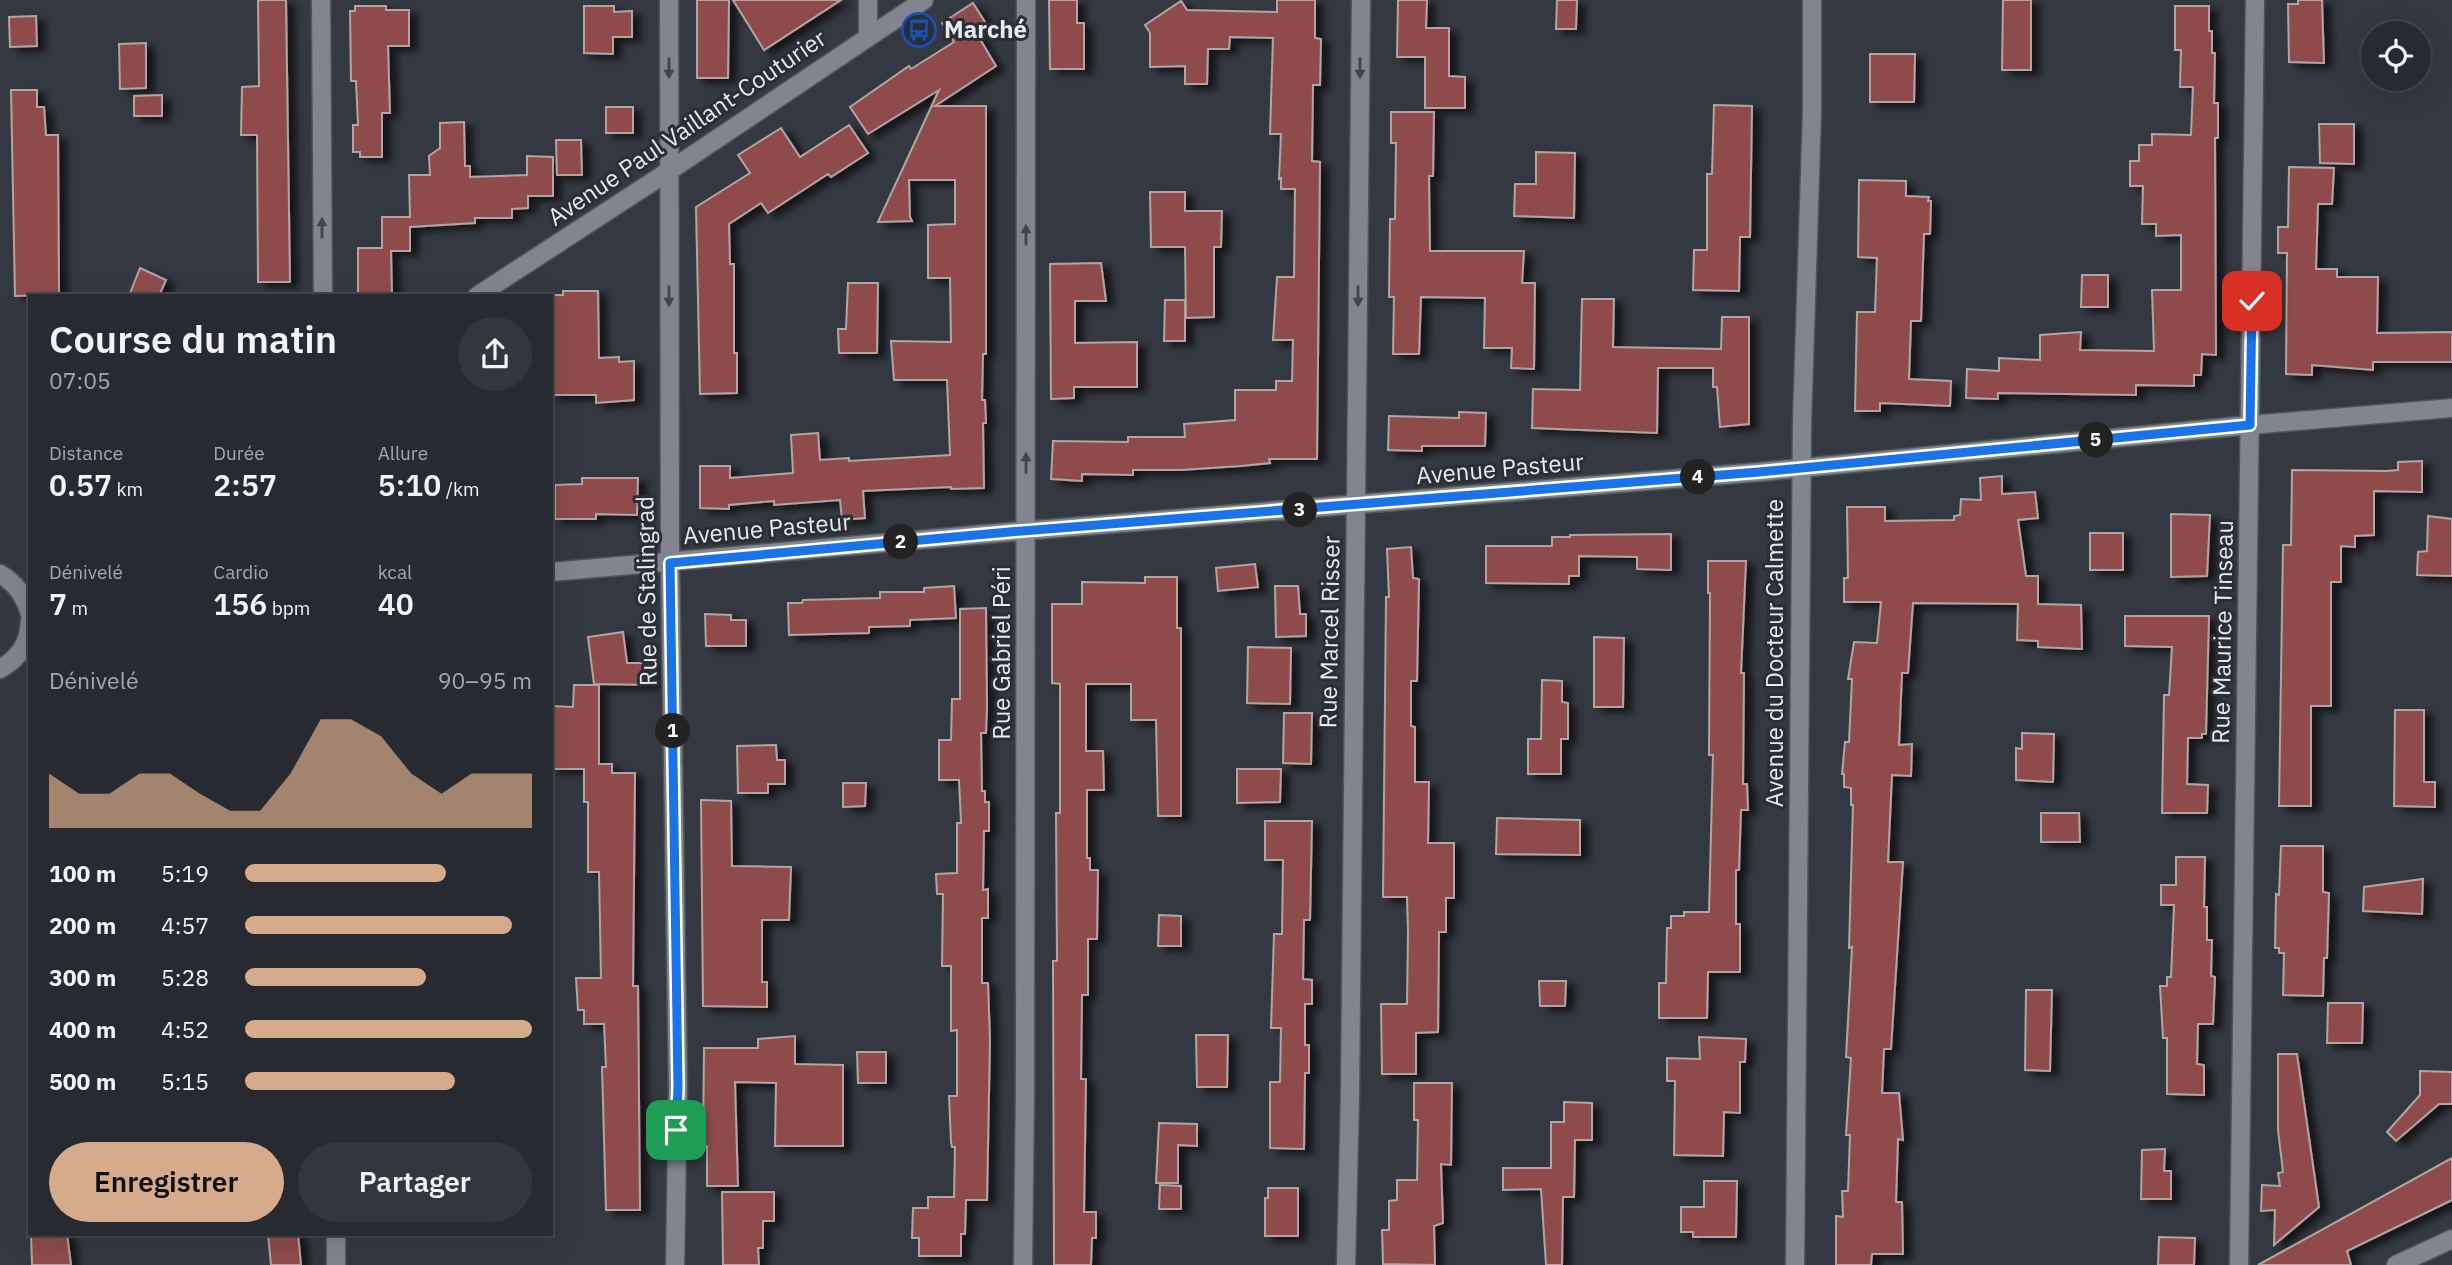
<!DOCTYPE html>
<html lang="fr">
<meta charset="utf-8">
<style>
:root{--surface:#272a30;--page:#33363c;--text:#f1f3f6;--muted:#a4a7ab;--line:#43464c;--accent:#d6ab8b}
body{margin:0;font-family:"IBM Plex Sans",sans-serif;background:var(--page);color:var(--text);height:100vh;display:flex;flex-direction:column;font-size:26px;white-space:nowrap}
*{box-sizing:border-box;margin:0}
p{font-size:23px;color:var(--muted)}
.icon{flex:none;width:38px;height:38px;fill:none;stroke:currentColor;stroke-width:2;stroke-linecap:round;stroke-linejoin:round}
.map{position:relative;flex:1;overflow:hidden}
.panel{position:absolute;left:28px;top:294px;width:525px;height:942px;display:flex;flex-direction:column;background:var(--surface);border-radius:0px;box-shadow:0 7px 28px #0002,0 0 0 2px var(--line)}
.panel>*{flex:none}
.buttons{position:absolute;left:2361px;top:21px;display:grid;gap:14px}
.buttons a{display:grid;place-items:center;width:70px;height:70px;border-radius:50%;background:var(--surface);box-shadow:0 7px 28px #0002,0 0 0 2px var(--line);font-size:35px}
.pin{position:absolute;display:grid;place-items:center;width:60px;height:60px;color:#fff;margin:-30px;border-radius:14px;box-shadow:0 4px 10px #0006}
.km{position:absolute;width:35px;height:35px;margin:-18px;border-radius:50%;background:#222;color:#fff;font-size:19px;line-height:35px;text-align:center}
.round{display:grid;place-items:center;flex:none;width:74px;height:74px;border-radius:37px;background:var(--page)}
.overview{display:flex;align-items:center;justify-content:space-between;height:119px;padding:0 21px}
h1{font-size:38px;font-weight:600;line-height:52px}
.stats{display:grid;grid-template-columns:repeat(3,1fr);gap:10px;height:119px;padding:7px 21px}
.stats div{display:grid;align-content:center}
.stats b{font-size:30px;font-weight:600}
.stats small{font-size:19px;font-weight:400}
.stats p{font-size:19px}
.chart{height:196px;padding:14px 21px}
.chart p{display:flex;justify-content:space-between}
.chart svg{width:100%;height:126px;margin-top:7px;fill:var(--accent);opacity:.7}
.action{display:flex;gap:14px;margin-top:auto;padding:14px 21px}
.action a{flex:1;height:80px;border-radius:42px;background:var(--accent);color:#111;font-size:28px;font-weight:600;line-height:80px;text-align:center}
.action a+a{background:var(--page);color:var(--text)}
ul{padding:0 21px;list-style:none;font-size:23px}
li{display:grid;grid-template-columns:112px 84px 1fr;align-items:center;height:52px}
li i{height:18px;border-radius:9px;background:var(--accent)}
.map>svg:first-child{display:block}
.building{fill:#8f4b4b;stroke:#b1a4a3;stroke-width:2;filter:url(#shadow)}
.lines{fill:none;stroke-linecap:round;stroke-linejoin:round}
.street-casing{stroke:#50545a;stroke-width:21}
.street{stroke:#80858f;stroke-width:18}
.oneway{fill:#40444c}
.route-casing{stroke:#fff;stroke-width:14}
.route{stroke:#1a73e8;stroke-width:9}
.labels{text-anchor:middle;stroke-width:6;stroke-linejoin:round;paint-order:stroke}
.poi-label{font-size:24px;font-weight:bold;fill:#e7e9ef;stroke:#2a2e35;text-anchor:start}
.street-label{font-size:24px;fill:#e7e9ef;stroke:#2a2e35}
</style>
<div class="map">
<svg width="2452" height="1265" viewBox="0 0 2452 1265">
<defs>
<filter id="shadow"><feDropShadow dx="8" dy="4.5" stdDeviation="3.5" flood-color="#0009"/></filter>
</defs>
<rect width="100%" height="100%" fill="#343840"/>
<!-- building -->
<g class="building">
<path d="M258,0H286L290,282H258L257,135H241L242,87L259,86Z"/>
<path d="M697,0H729L728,78H697Z"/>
<path d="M733,0H841L764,50Z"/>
<path d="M1049,0H1077V23H1084V69H1050Z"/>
<path d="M1277,0H1315V38L1321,39L1320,85H1313L1312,161L1320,162L1317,459H1269L1270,463L1241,466L1181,470H1133V475L1082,474V481L1051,479L1053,441L1128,442V437H1185L1184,424L1235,420V390H1276V381H1292L1293,340H1273L1277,277H1294L1295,189H1281V178L1279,179L1281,134H1270L1273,38L1230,37L1229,49H1208L1207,84H1185V66L1150,67V33L1145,25L1181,1L1187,10L1277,12Z"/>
<path d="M1398,0H1427L1426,28H1449V76L1465,77V108H1425V57H1397Z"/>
<path d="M1557,0H1577L1576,29H1556Z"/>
<path d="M2003,0H2031V70H2002Z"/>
<path d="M2298,0H2322L2324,63L2289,62L2288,4H2298Z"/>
<path d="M973,3L985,22L974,29L996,66L935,106H986V354H983L982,400H985L986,423H983L984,488L951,489V487L863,491L865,518L842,520L840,500L774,505V501L729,505V509L700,508V466H730V478L793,473L791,435L818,433L820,460L849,458V461L950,455L947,380H894L891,341L951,342L950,278H928V225L955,224V180H909L910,217L912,221L878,222L939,90L868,134L850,107L909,66L911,69L954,42L942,23Z"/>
<path d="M355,6H386V10H409V46H388L390,113H382V157H360V152H353V125H358L356,81H351L350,11H355Z"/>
<path d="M584,6H614V12L632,11V37H613V54L584,53Z"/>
<path d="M2175,6H2209V31H2212V53H2215L2214,103H2218V138H2215L2216,355L2202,354L2201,375H2194V386L2136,385V395L1998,393V399L1966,398L1967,369L1999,371V358L2040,360V335L2081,332L2080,350L2154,351L2152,290H2181V235L2156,236V224H2142L2143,186H2130V161H2139V145H2152V134L2191,135L2193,87H2180L2181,50H2175Z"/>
<path d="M36,16L37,46L10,47L9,17Z"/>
<path d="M146,43V88L120,89L119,44Z"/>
<path d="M1870,54H1915L1914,102H1870Z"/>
<path d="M11,90H37V107H44L46,135H58L59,295L15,296Z"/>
<path d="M162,95V116H134V96Z"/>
<path d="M1714,105L1752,106L1750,237H1740L1739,291L1693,290L1694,250H1707V174H1712Z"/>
<rect x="606" y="107" width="27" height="26"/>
<path d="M1391,112H1434L1433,176H1429L1430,251H1524L1522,283H1535L1534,369L1511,368L1512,348H1484L1485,298L1421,297L1419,354H1393L1394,297H1389L1390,219H1395L1396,143H1391Z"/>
<path d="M464,122L465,166H470V177L527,175V156L553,157V196H528V208L512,209V218H475V223L410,227V251H391L392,296H358V248H382V217H410L409,175H430L429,156L440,148V123Z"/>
<path d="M2319,124H2354V164L2320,163Z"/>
<path d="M849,125L868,153L831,177L828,174L768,213L761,203L729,224L730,264H734V353H737V393L700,394L696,207L750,173L738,155L781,128L800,157Z"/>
<path d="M556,140H581L582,175H557Z"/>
<path d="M1536,152L1575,153L1574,218L1514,216L1515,184H1536Z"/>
<path d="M2289,167L2334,168L2332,204H2318L2316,269H2337V277H2378L2377,333L2452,332V362H2373V370L2312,365V375L2286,374L2287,253H2278V227H2288Z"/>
<path d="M1859,180L1906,181V196L1929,197L1928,201H1931L1930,234H1924L1921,321H1911L1909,379L1951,381L1950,406L1880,403V411H1855L1857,312H1875L1877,258L1858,257Z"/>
<path d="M1150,192H1185V211H1222L1221,247H1214V317L1186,318L1185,247H1151Z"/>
<path d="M1101,263L1106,301H1075V343L1137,342V387H1074V398L1051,399L1050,264Z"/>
<path d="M140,268L166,280L159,296H129Z"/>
<path d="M2082,275H2108V307H2081Z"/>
<path d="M848,283H878L877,353H839L838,329H846Z"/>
<path d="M563,291H598L599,358L619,357V362L634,361V400L596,403V395H551V349H554L553,295H563Z"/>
<path d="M1582,299H1614L1613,347L1721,349L1722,317H1749V424L1720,427L1717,387H1713V368H1658L1657,433L1532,428L1533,389L1580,390Z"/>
<path d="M1165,300H1185V341H1164Z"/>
<path d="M1459,412L1486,413L1485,446H1422V451L1388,450L1389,416L1459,418Z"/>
<path d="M2422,461V492L2374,491V535L2355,536V547L2341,546V582H2331V706H2311V806H2279L2283,545H2291L2292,470L2387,471L2398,470V462Z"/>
<path d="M2002,476V494L2035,492L2038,518L2018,520L2026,576H2038V604L2081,605L2082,649L2038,647V641L2017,640L2018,604L1913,603L1908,673H1902L1899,745L1912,744L1911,776L1892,775L1888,862H1903L1891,1049H1884L1882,1093H1899L1903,1140L1898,1139L1896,1202H1902L1903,1254H1872L1871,1265H1836V1216L1843,1217L1842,1191H1848L1850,1135H1846L1851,1058L1846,1057L1852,947L1849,948L1853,805H1851V788L1844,787V774H1842L1845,742H1849L1852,679H1848L1854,642L1877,643L1881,602H1844V578H1848L1847,507H1885V521L1954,520V516L1960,515L1961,499L1981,500L1980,478Z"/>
<path d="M582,478H638L637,515L596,514V519H555V485L582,484Z"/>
<path d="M2171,514L2210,515L2207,576L2171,577Z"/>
<path d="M2428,516L2452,519V576L2417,575L2418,552L2427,551Z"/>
<rect x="2090" y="533" width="33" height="37"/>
<path d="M1671,534V570L1637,569V557L1579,556V576H1569V584L1486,583V546H1552V537H1570V535Z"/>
<path d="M1411,547L1413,578L1419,579L1417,681H1411V726L1415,727V782H1429L1428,843H1454V898H1446V932H1439L1438,1032L1416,1033V1074H1382L1381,1004H1407L1408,931L1407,897H1383L1386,597H1389L1387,549Z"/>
<path d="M1708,561H1746L1741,673H1744L1743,784H1747L1748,810H1741L1739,870H1736V924H1740V972H1708L1707,1018H1659V983H1666L1667,928H1671V916H1684V912H1709L1713,755H1709L1710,593H1708Z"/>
<path d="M1255,564L1258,587L1218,591L1216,568Z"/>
<path d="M1145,577H1177V628H1181V816H1158L1156,720H1131V684H1086V751H1103L1104,790H1087V858H1090V870H1098L1097,939H1088V995H1082L1081,1079H1086L1084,1212H1096V1238H1092L1091,1265H1054L1053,961H1057L1056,813H1060V684L1052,683V604H1082V582L1145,583Z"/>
<path d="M954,586L956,618L910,620V626L869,627V633L789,635L788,603H802L803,600L880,598V592H924V588Z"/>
<path d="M1275,586H1298L1300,614H1306V636L1276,637Z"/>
<path d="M986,608L987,708L986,733H981L982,791H985V802H989V831H984L983,890L988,889V918H982V983H988L990,1040L987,1200H966L965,1234H961V1256H919V1238H912L913,1208H928V1197H954L955,1147H952L951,1142L949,1096H957V1030L951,1031V966H942L943,894H937L936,874L957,873V823H961L959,780H939V740H951L952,699H960V609Z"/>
<path d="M705,614L731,615V620H746V646H706Z"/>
<path d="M2125,616H2209L2206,734H2202V738H2188L2187,784L2208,785L2207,813H2162L2164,695H2169L2172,647L2125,646Z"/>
<path d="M623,632L627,663H651V685L594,684L588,637Z"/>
<path d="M1594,637L1624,638L1623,707H1594Z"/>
<path d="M1248,647L1291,648L1290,704L1247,703Z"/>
<path d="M1542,680L1562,681V702L1568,703V739H1561V774H1528V739H1541Z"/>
<path d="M574,685H599V764H612V773H635L633,986H638L640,1210H606L602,1067H606L604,1024H584V1010H578L576,978H601L599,872H588V802H584V769H551V706L573,707Z"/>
<path d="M2395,710H2424V782H2435V807L2394,806Z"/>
<path d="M1284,713H1312L1311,764L1283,763Z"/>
<path d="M2022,733L2054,734L2053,782L2016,780V748L2022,749Z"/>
<path d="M776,745L777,760H785V784H768V793H738L737,746Z"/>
<path d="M1237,769H1281L1280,802L1237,803Z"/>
<path d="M843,783H866L865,806L843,807Z"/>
<path d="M701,800L731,801L732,866L791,867L789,920H762V982H767V1007L703,1006Z"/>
<path d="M2041,813H2079L2080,842H2041Z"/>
<path d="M1497,818L1580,820V855L1496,854Z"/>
<path d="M1265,821H1312L1310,920H1304L1303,979L1312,980V1004H1305V1045H1309V1073H1305L1304,1149L1270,1148V1082H1280L1281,1028H1271L1274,934H1282L1283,860H1265Z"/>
<path d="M2281,846H2323V892L2329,893L2327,958H2324L2323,996L2283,995L2284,953H2279V948H2275L2276,894L2279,895Z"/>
<path d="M2176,857H2205L2204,907H2207V940H2212L2211,976L2215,977L2213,1024H2198L2197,1064L2204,1065V1095L2167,1094V1038H2163L2160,986H2167V977H2171L2174,905H2161V885H2176Z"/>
<path d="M2423,879L2422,914L2363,911L2364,887Z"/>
<path d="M1159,915L1181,916V946H1158Z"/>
<path d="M1539,981H1566L1565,1006H1540Z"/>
<path d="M2026,990H2052L2050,1071L2025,1070Z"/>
<path d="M2328,1003H2363L2362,1043H2327Z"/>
<path d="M1196,1035H1228L1227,1087H1197Z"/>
<path d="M795,1036V1064L843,1065V1146H775L776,1083L735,1082L738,1186H707V1146H703L704,1048H758V1039Z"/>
<path d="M1699,1037L1746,1039L1745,1062H1740V1113L1724,1112L1723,1156L1674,1155L1675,1081H1667V1058L1700,1059Z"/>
<path d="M857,1052H886V1083H858Z"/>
<path d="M2278,1054H2297L2319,1207L2274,1245L2275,1210L2261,1211L2262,1185L2280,1186L2278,1173L2283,1172L2278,1130Z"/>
<path d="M2420,1071L2452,1072V1104H2439L2396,1141L2387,1132L2420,1095Z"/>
<path d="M1414,1083H1452L1451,1165L1441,1164L1443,1223L1434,1226L1435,1265L1383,1264L1382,1230H1389V1201L1397,1200V1180H1417L1418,1120H1414Z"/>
<path d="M1564,1102L1592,1103V1140H1575L1574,1197H1563L1562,1265H1546L1541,1189L1503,1190V1168H1551V1122H1564Z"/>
<path d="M1159,1123L1197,1124V1146L1178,1145V1183H1156Z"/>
<path d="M2165,1149L2164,1171H2171V1199H2141L2142,1150Z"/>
<path d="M2452,1158V1200L2347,1251L2351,1265H2258Z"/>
<path d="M1704,1181H1737L1736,1237H1693V1232H1681V1207H1704Z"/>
<path d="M1160,1185L1181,1186V1209H1159Z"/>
<path d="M1268,1188H1298V1236H1265V1198H1268Z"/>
<path d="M722,1192H774V1221H763V1248H758L759,1265H723Z"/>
<path d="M31,1234H67L71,1265H32Z"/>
<path d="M268,1234H298L301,1265H271Z"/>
<path d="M2159,1237L2195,1238L2194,1265H2158Z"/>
</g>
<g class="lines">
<!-- street casing -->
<g class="street-casing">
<g id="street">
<path d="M321,0L323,296"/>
<path d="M669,0L670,563L678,1087L675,1265"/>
<path d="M868,0V35"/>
<path d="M477,296L669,171L924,0"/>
<path d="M551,572L1009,532L1759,472L2250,425L2452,408"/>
<path d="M0,574C16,583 25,596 30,614"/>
<path d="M0,669C19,658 29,644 30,621"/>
<path d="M336,1234V1265"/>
<path d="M1023,1265L1025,1091L1026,0"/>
<path d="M1346,1265L1350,1095L1361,0"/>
<path d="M1795,1265L1802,423L1812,112V0"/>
<path d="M2239,1265L2255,0"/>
<path d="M2396,1265L2452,1239"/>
</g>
</g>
<!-- street -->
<use href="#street" class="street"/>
</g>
<!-- one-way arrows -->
<defs><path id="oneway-solid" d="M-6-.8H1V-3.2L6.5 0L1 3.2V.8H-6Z" transform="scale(1.75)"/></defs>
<g class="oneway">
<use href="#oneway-solid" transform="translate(669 68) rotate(90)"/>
<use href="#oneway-solid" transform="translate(1360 68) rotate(90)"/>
<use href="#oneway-solid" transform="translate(322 228) rotate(-90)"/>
<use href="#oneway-solid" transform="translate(1026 235) rotate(-90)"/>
<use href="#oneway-solid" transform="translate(669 296) rotate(90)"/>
<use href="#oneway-solid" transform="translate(1358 296) rotate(90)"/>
<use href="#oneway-solid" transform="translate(1026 463) rotate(-90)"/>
</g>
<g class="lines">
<!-- route casing -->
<g class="route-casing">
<path id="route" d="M676,1130L678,1087L670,563L1009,532L1759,472L2250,425L2252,301"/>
</g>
<!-- route -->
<use href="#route" class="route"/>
</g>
<!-- icons -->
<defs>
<g id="bus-ring" transform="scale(1.75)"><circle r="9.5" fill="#2a2e35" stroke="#1a4fb4" stroke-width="1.5"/><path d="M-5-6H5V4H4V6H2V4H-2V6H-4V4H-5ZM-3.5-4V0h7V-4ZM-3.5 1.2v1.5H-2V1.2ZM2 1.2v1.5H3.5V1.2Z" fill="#1a4fb4"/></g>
</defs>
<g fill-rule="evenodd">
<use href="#bus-ring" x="919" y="30"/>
</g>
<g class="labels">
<!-- poi labels -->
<g class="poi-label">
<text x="944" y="38">Marché</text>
</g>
<!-- street labels -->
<g class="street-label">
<text transform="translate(687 128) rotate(-34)" y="8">Avenue Paul Vaillant-Couturier</text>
<text transform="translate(1500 469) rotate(-5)" y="8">Avenue Pasteur</text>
<text transform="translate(767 529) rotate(-5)" y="8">Avenue Pasteur</text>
<text transform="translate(647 591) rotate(-91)" y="8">Rue de Stalingrad</text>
<text transform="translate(1330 632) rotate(-89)" y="8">Rue Marcel Risser</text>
<text transform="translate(2223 632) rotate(-89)" y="8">Rue Maurice Tinseau</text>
<text transform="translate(1002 653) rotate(-90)" y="8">Rue Gabriel Péri</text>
<text transform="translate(1775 653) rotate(-90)" y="8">Avenue du Docteur Calmette</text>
</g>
</g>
</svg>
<div class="buttons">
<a><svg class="icon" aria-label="locate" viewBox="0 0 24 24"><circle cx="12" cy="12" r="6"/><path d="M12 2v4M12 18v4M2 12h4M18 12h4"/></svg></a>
</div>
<div class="pin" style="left:676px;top:1130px;background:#1e9e55"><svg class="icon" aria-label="arrive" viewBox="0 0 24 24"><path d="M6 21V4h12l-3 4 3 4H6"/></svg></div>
<div class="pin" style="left:2252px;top:301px;background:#d93025"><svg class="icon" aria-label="check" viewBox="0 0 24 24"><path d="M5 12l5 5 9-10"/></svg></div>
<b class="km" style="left:673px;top:731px">1</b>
<b class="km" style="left:901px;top:542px">2</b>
<b class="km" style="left:1300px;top:510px">3</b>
<b class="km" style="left:1698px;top:477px">4</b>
<b class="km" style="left:2096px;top:440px">5</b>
<section class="panel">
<div class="overview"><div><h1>Course du matin</h1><p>07:05</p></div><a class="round"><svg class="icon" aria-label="share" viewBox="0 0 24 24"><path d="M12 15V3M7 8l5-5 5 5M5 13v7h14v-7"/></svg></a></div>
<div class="stats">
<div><p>Distance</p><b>0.57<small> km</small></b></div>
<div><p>Durée</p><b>2:57</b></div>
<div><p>Allure</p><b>5:10<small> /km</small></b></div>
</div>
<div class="stats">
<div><p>Dénivelé</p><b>7<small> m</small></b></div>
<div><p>Cardio</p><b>156<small> bpm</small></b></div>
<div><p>kcal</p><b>40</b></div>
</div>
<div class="chart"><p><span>Dénivelé</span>90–95 m</p>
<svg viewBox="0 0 160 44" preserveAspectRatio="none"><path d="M0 44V25L10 32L20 32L30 25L40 25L50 32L60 38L70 38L80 25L90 6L100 6L110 12L120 25L130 32L140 25L150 25L160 25V44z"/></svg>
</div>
<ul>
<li><b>100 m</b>5:19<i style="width:70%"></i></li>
<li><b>200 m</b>4:57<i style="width:93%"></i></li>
<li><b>300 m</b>5:28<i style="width:63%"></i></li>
<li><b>400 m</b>4:52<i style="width:100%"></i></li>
<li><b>500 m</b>5:15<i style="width:73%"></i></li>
</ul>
<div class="action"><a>Enregistrer</a><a>Partager</a></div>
</section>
</div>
